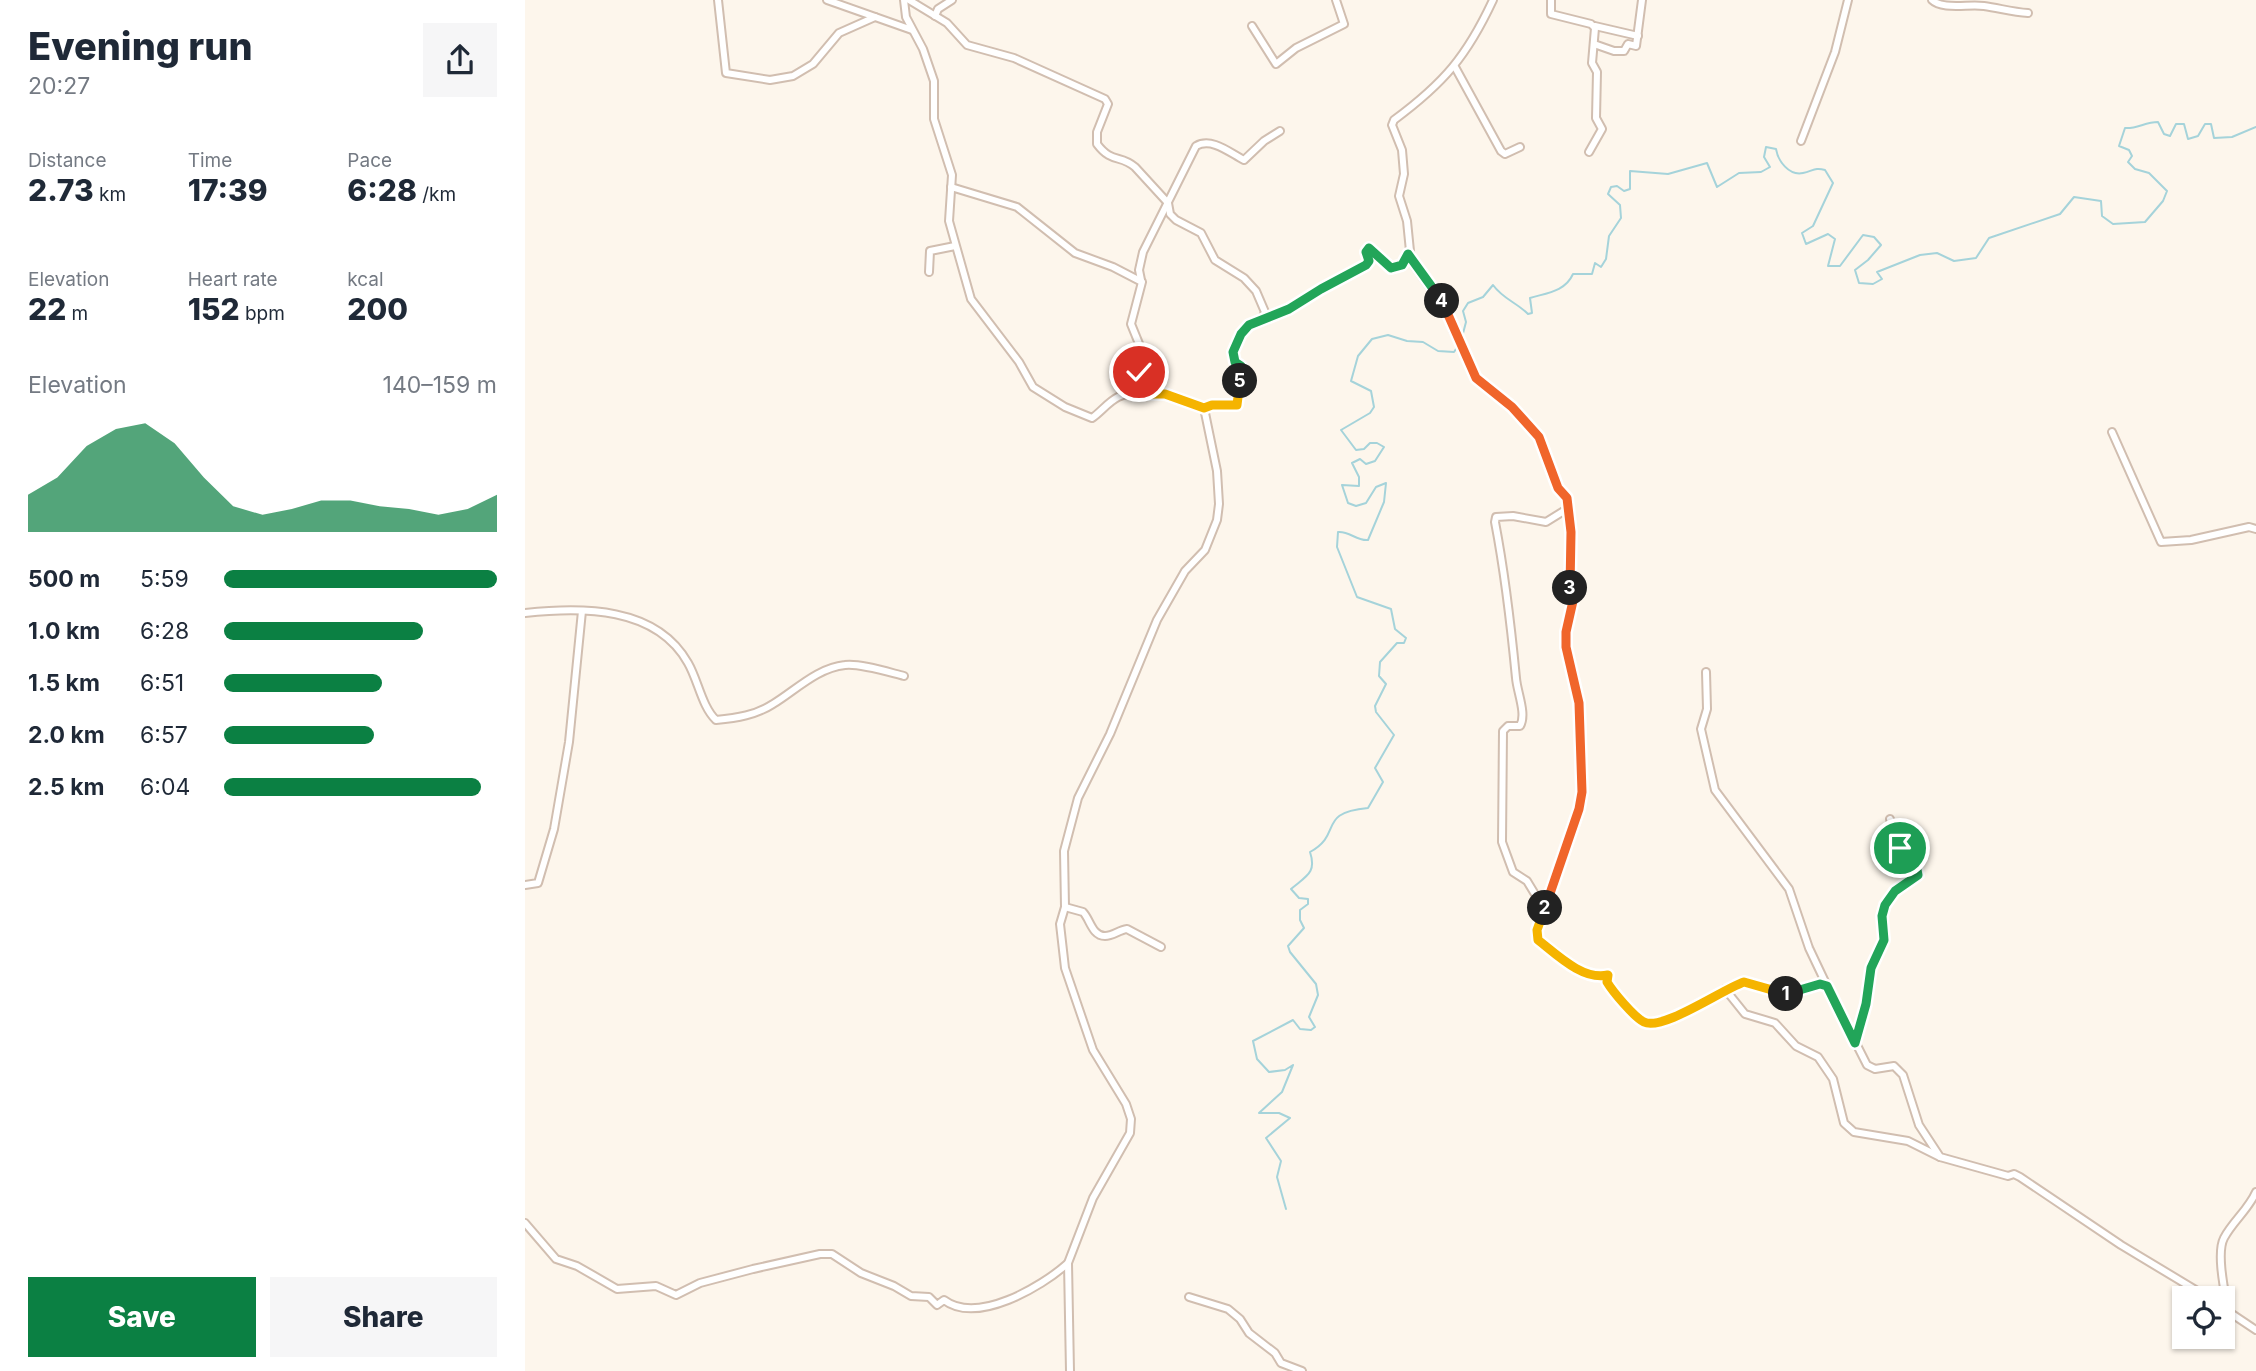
<!DOCTYPE html>
<meta charset="utf-8">
<style>
:root{--surface:#fff;--page:#f6f6f7;--text:#1f2937;--muted:#747a83;--accent:#0b8043}
body{margin:0;font-family:Inter,sans-serif;background:var(--page);color:var(--text);height:100vh;display:flex;flex-direction:column;font-size:26px;white-space:nowrap}
*{box-sizing:border-box;margin:0}
p{font-size:23px;color:var(--muted)}
.icon{flex:none;width:38px;height:38px;fill:none;stroke:currentColor;stroke-width:2;stroke-linecap:round;stroke-linejoin:round}
.map{position:relative;flex:1;overflow:hidden}
.panel{display:flex;flex-direction:column;background:var(--surface);width:525px}
.panel>*{flex:none}
.controls{position:absolute;left:1647px;top:1286px;display:grid;gap:14px}
.controls a{display:grid;place-items:center;width:63px;height:63px;border-radius:0px;background:var(--surface);box-shadow:0 2px 5px #0004;font-size:35px}
.pin{position:absolute;display:grid;place-items:center;width:60px;height:60px;color:#fff;margin:-30px;border:4px solid #fff;border-radius:50%;box-shadow:0 2px 7px #0007}
.km{position:absolute;width:35px;height:35px;margin:-18px;border-radius:50%;background:#222;color:#fff;font-size:19px;line-height:35px;text-align:center}
.round{display:grid;place-items:center;flex:none;width:74px;height:74px;border-radius:0px;background:var(--page)}
.headline{display:flex;align-items:center;justify-content:space-between;height:119px;padding:0 28px}
h1{font-size:38px;font-weight:800;line-height:52px}
.stats{display:grid;grid-template-columns:repeat(3,1fr);gap:10px;height:119px;padding:7px 28px}
.stats div{display:grid;align-content:center}
.stats b{font-size:30px;font-weight:800}
.stats small{font-size:19px;font-weight:400}
.stats p{font-size:19px}
.chart{height:196px;padding:14px 28px}
.chart p{display:flex;justify-content:space-between}
.chart svg{width:100%;height:126px;margin-top:7px;fill:var(--accent);opacity:.7}
.action{display:flex;gap:14px;margin-top:auto;padding:14px 28px}
.action a{flex:1;height:80px;border-radius:0px;background:var(--accent);color:#fff;font-size:28px;font-weight:800;line-height:80px;text-align:center}
.action a+a{background:var(--page);color:var(--text)}
ul{padding:0 28px;list-style:none;font-size:23px}
li{display:grid;grid-template-columns:112px 84px 1fr;align-items:center;height:52px}
li i{height:18px;border-radius:9px;background:var(--accent)}
main{display:flex;flex:1;min-height:0}
.map>svg:first-child{display:block}
.lines{fill:none;stroke-linecap:round;stroke-linejoin:round}
.stream{stroke:#a5d3da;stroke-width:2}
.minor-casing{stroke:#d1beb0;stroke-width:10}
.minor{stroke:#fff;stroke-width:6}
.split-1-casing{stroke:#fff;stroke-width:14}
.split-2-casing{stroke:#fff;stroke-width:14}
.split-3-casing{stroke:#fff;stroke-width:14}
.split-4-casing{stroke:#fff;stroke-width:14}
.split-5-casing{stroke:#fff;stroke-width:14}
.split-6-casing{stroke:#fff;stroke-width:14}
.split-1{stroke:#22a559;stroke-width:9}
.split-2{stroke:#f5b400;stroke-width:9}
.split-3{stroke:#f0652b;stroke-width:9}
.split-4{stroke:#f0652b;stroke-width:9}
.split-5{stroke:#22a559;stroke-width:9}
.split-6{stroke:#f5b400;stroke-width:9}
</style>
<main>
<section class="panel">
<div class="headline"><div><h1>Evening run</h1><p>20:27</p></div><a class="round"><svg class="icon" aria-label="share" viewBox="0 0 24 24"><path d="M12 15V3M7 8l5-5 5 5M5 13v7h14v-7"/></svg></a></div>
<div class="stats">
<div><p>Distance</p><b>2.73<small> km</small></b></div>
<div><p>Time</p><b>17:39</b></div>
<div><p>Pace</p><b>6:28<small> /km</small></b></div>
</div>
<div class="stats">
<div><p>Elevation</p><b>22<small> m</small></b></div>
<div><p>Heart rate</p><b>152<small> bpm</small></b></div>
<div><p>kcal</p><b>200</b></div>
</div>
<div class="chart"><p><span>Elevation</span>140–159 m</p>
<svg viewBox="0 0 160 44" preserveAspectRatio="none"><path d="M0 44V31L10 25L20 14L30 8L40 6L50 13L60 25L70 35L80 38L90 36L100 33L110 33L120 35L130 36L140 38L150 36L160 31V44z"/></svg>
</div>
<ul>
<li><b>500 m</b>5:59<i style="width:100%"></i></li>
<li><b>1.0 km</b>6:28<i style="width:73%"></i></li>
<li><b>1.5 km</b>6:51<i style="width:58%"></i></li>
<li><b>2.0 km</b>6:57<i style="width:55%"></i></li>
<li><b>2.5 km</b>6:04<i style="width:94%"></i></li>
</ul>
<div class="action"><a>Save</a><a>Share</a></div>
</section>
<div class="map">
<svg width="1731" height="1371" viewBox="0 0 1731 1371">
<rect width="100%" height="100%" fill="#fdf6ec"/>
<g class="lines">
<!-- stream -->
<g class="stream">
<path d="M936,341L941,322L938,311L943,303L958,297L968,285C978,299 991,302 1003,314L1007,313L1005,298C1021,293 1040,292 1048,274H1067L1070,263L1076,267L1081,259L1084,236L1096,218L1095,205L1083,194L1086,187L1092,186L1099,191L1105,189V171L1143,174L1182,163L1192,187L1214,173L1236,172L1245,167L1239,157L1241,147L1251,149C1253,161 1264,176 1278,173C1288,171 1290,167 1300,170L1308,183L1288,226L1277,233L1281,244L1303,234L1310,239L1303,266H1315L1338,235L1349,237L1356,245L1343,260L1330,270L1334,283L1348,284L1357,279L1352,272L1395,255L1412,253L1429,261L1451,258L1464,238L1535,214L1549,197L1576,201L1577,216L1588,224L1620,222L1638,201L1642,191L1624,173L1610,169L1603,162L1607,156L1604,150L1594,146L1600,128C1612,129 1620,122 1633,122L1639,134L1645,136L1651,124H1659L1663,139L1673,136L1680,124H1686L1689,138L1707,137L1731,127"/>
<path d="M761,1209L752,1177L756,1161L741,1138L765,1118L754,1113H734L757,1092L768,1065L760,1070L744,1072L732,1059L728,1041L768,1020L775,1029L786,1030L790,1027L784,1017L793,995L791,984L765,952L763,946L779,928L775,920V910L783,904V899L774,898L766,889C781,876 792,873 785,852C819,833 791,813 843,808L858,782L850,768L869,735L851,712L850,706L861,684L854,676L855,662L872,643H879L881,638L870,629L866,609L832,597L812,547L813,532C825,531 831,541 843,540L859,502L861,483L851,487L841,503L831,506L823,503L817,485L834,486V477L827,463L835,459L841,464L850,461L859,447L852,443H845L839,449L831,450L816,430L845,413L849,407L846,391L826,381L833,356L847,339L863,335L882,341L898,342L913,351L929,352L933,346"/>
</g>
<!-- minor casing -->
<g class="minor-casing">
<g id="minor">
<path d="M193,0L201,73L245,80L268,76L288,64L314,33L350,17"/>
<path d="M302,0L387,30"/>
<path d="M379,0L381,17L398,49L409,81V119L427,175L424,221L446,299L494,362L508,387L540,407L567,418C576,412 583,402 593,397C613,387 660,398 679,408L692,471L694,504L692,520L680,550L660,571L632,620L585,734L553,798L539,851L540,907L535,924L540,968L568,1050L601,1104L606,1119L605,1133L568,1198L543,1263L545,1371"/>
<path d="M384,0L422,23L442,45L489,58L580,99L583,104L572,132V144C587,164 595,154 610,167L643,203L645,214L651,220L676,233L690,260L719,278L731,291L740,312L736,321"/>
<path d="M968,0C942,56 919,83 869,120L867,125L877,150L879,174L874,196L882,221L886,261L922,311L928,330L951,378L987,407L1014,437L1033,488L1043,500L1046,532L1045,583L1048,601L1041,632V647L1054,703L1058,774L1054,809L1025,889L1027,891L1014,921L1012,939C1028,954 1059,981 1083,976L1082,982C1088,992 1109,1017 1119,1022C1138,1031 1196,990 1219,982L1259,994L1295,984L1302,986L1342,1065L1350,1069L1369,1066L1378,1075L1394,1125L1415,1157L1483,1176L1489,1174L1495,1177L1596,1245L1684,1298"/>
<path d="M1026,0V14L1066,24L1070,28L1067,63L1072,72L1071,118L1077,129L1064,152"/>
<path d="M1407,0C1417,10 1443,4 1459,6C1474,8 1487,12 1503,13"/>
<path d="M410,16L413,9L427,0"/>
<path d="M727,26L751,64L771,48L819,24L811,0"/>
<path d="M1070,26L1113,36"/>
<path d="M1069,44L1089,51H1099L1103,44L1111,46L1117,0"/>
<path d="M930,67L976,151L980,154L995,147"/>
<path d="M1276,141L1310,52L1323,0"/>
<path d="M426,187L492,207L550,253L588,267L617,282L606,324L619,356L612,378L613,394"/>
<path d="M404,272L405,251L430,246"/>
<path d="M616,280L614,270L618,252L671,146C687,137 705,153 719,160L739,141L755,131"/>
<path d="M679,408C690,402 703,410 713,403L716,368L710,362L707,352L716,333L724,325L764,309L796,289L841,265L844,261L841,252L843,249L866,268L877,265L883,254"/>
<path d="M1587,432L1636,542L1666,540L1724,527L1731,529"/>
<path d="M0,613C57,607 131,606 163,663C173,680 177,707 191,720C212,718 231,715 248,704C271,690 292,668 320,665C334,663 363,672 379,676"/>
<path d="M1181,672L1182,709L1176,729L1190,790L1264,889L1284,948L1302,986"/>
<path d="M0,885L13,883L29,829L44,742L57,611"/>
<path d="M540,907L558,912C565,919 567,936 580,936C588,936 594,930 602,929L636,947"/>
<path d="M1019,909L1002,881L988,872L977,842L978,731L983,726H995C1002,714 992,692 991,678C986,626 980,574 970,522L971,517L988,516L1021,522L1042,509"/>
<path d="M1200,989L1220,1014L1250,1023L1271,1046L1293,1057L1308,1079L1319,1123L1329,1132L1383,1141L1415,1157"/>
<path d="M1330,1043L1341,1004L1346,968L1359,940L1357,916L1360,905L1370,891L1393,875L1390,859C1372,851 1371,837 1365,819"/>
<path d="M0,1223L31,1259L52,1266L92,1289L131,1286L151,1295L175,1283L228,1269L295,1254H307L336,1273L369,1286L386,1296L404,1297L412,1305L419,1300C452,1325 516,1287 542,1264"/>
<path d="M664,1297L703,1309L715,1319L724,1333L750,1353L756,1363L777,1371"/>
<path d="M1698,1308L1731,1330"/>
<path d="M1703,1311C1700,1293 1691,1253 1699,1238C1708,1221 1723,1210 1731,1192"/>
</g>
</g>
<!-- minor -->
<use href="#minor" class="minor"/>
</g>
<g class="lines">
<!-- split-1 casing -->
<g class="split-1-casing">
<path id="split-1" d="M1261,994L1295,984L1302,986L1330,1043L1341,1004L1346,968L1359,940L1357,916L1360,905L1370,891L1393,875L1390,859L1378,853L1375,848"/>
</g>
<!-- split-2 casing -->
<g class="split-2-casing">
<path id="split-2" d="M1020,908L1012,930L1013,940C1031,954 1058,981 1083,975L1082,982C1088,992 1109,1017 1119,1022C1138,1031 1196,990 1219,982L1261,994"/>
</g>
<!-- split-3 casing -->
<g class="split-3-casing">
<path id="split-3" d="M1020,908L1054,809L1057,792L1054,703L1041,647V632L1048,601L1045,588"/>
</g>
<!-- split-4 casing -->
<g class="split-4-casing">
<path id="split-4" d="M917,301L951,378L987,407L1014,437L1033,488L1042,498L1046,532L1045,588"/>
</g>
<!-- split-5 casing -->
<g class="split-5-casing">
<path id="split-5" d="M715,381L716,366L710,362L708,352L716,334L724,325L764,309L796,289L841,265L844,261L841,252L844,248L866,268L877,265L883,254L917,301"/>
</g>
<!-- split-6 casing -->
<g class="split-6-casing">
<path id="split-6" d="M614,372L613,394H640L679,408L687,405H712L715,381"/>
</g>
<!-- split-1 -->
<use href="#split-1" class="split-1"/>
<!-- split-2 -->
<use href="#split-2" class="split-2"/>
<!-- split-3 -->
<use href="#split-3" class="split-3"/>
<!-- split-4 -->
<use href="#split-4" class="split-4"/>
<!-- split-5 -->
<use href="#split-5" class="split-5"/>
<!-- split-6 -->
<use href="#split-6" class="split-6"/>
</g>
</svg>
<div class="controls">
<a><svg class="icon" aria-label="locate" viewBox="0 0 24 24"><circle cx="12" cy="12" r="6"/><path d="M12 2v4M12 18v4M2 12h4M18 12h4"/></svg></a>
</div>
<div class="pin" style="left:1375px;top:848px;background:#1e9e55"><svg class="icon" aria-label="arrive" viewBox="0 0 24 24"><path d="M6 21V4h12l-3 4 3 4H6"/></svg></div>
<div class="pin" style="left:614px;top:372px;background:#d93025"><svg class="icon" aria-label="check" viewBox="0 0 24 24"><path d="M5 12l5 5 9-10"/></svg></div>
<b class="km" style="left:1261px;top:994px">1</b>
<b class="km" style="left:1020px;top:908px">2</b>
<b class="km" style="left:1045px;top:588px">3</b>
<b class="km" style="left:917px;top:301px">4</b>
<b class="km" style="left:715px;top:381px">5</b>
</div>
</main>
